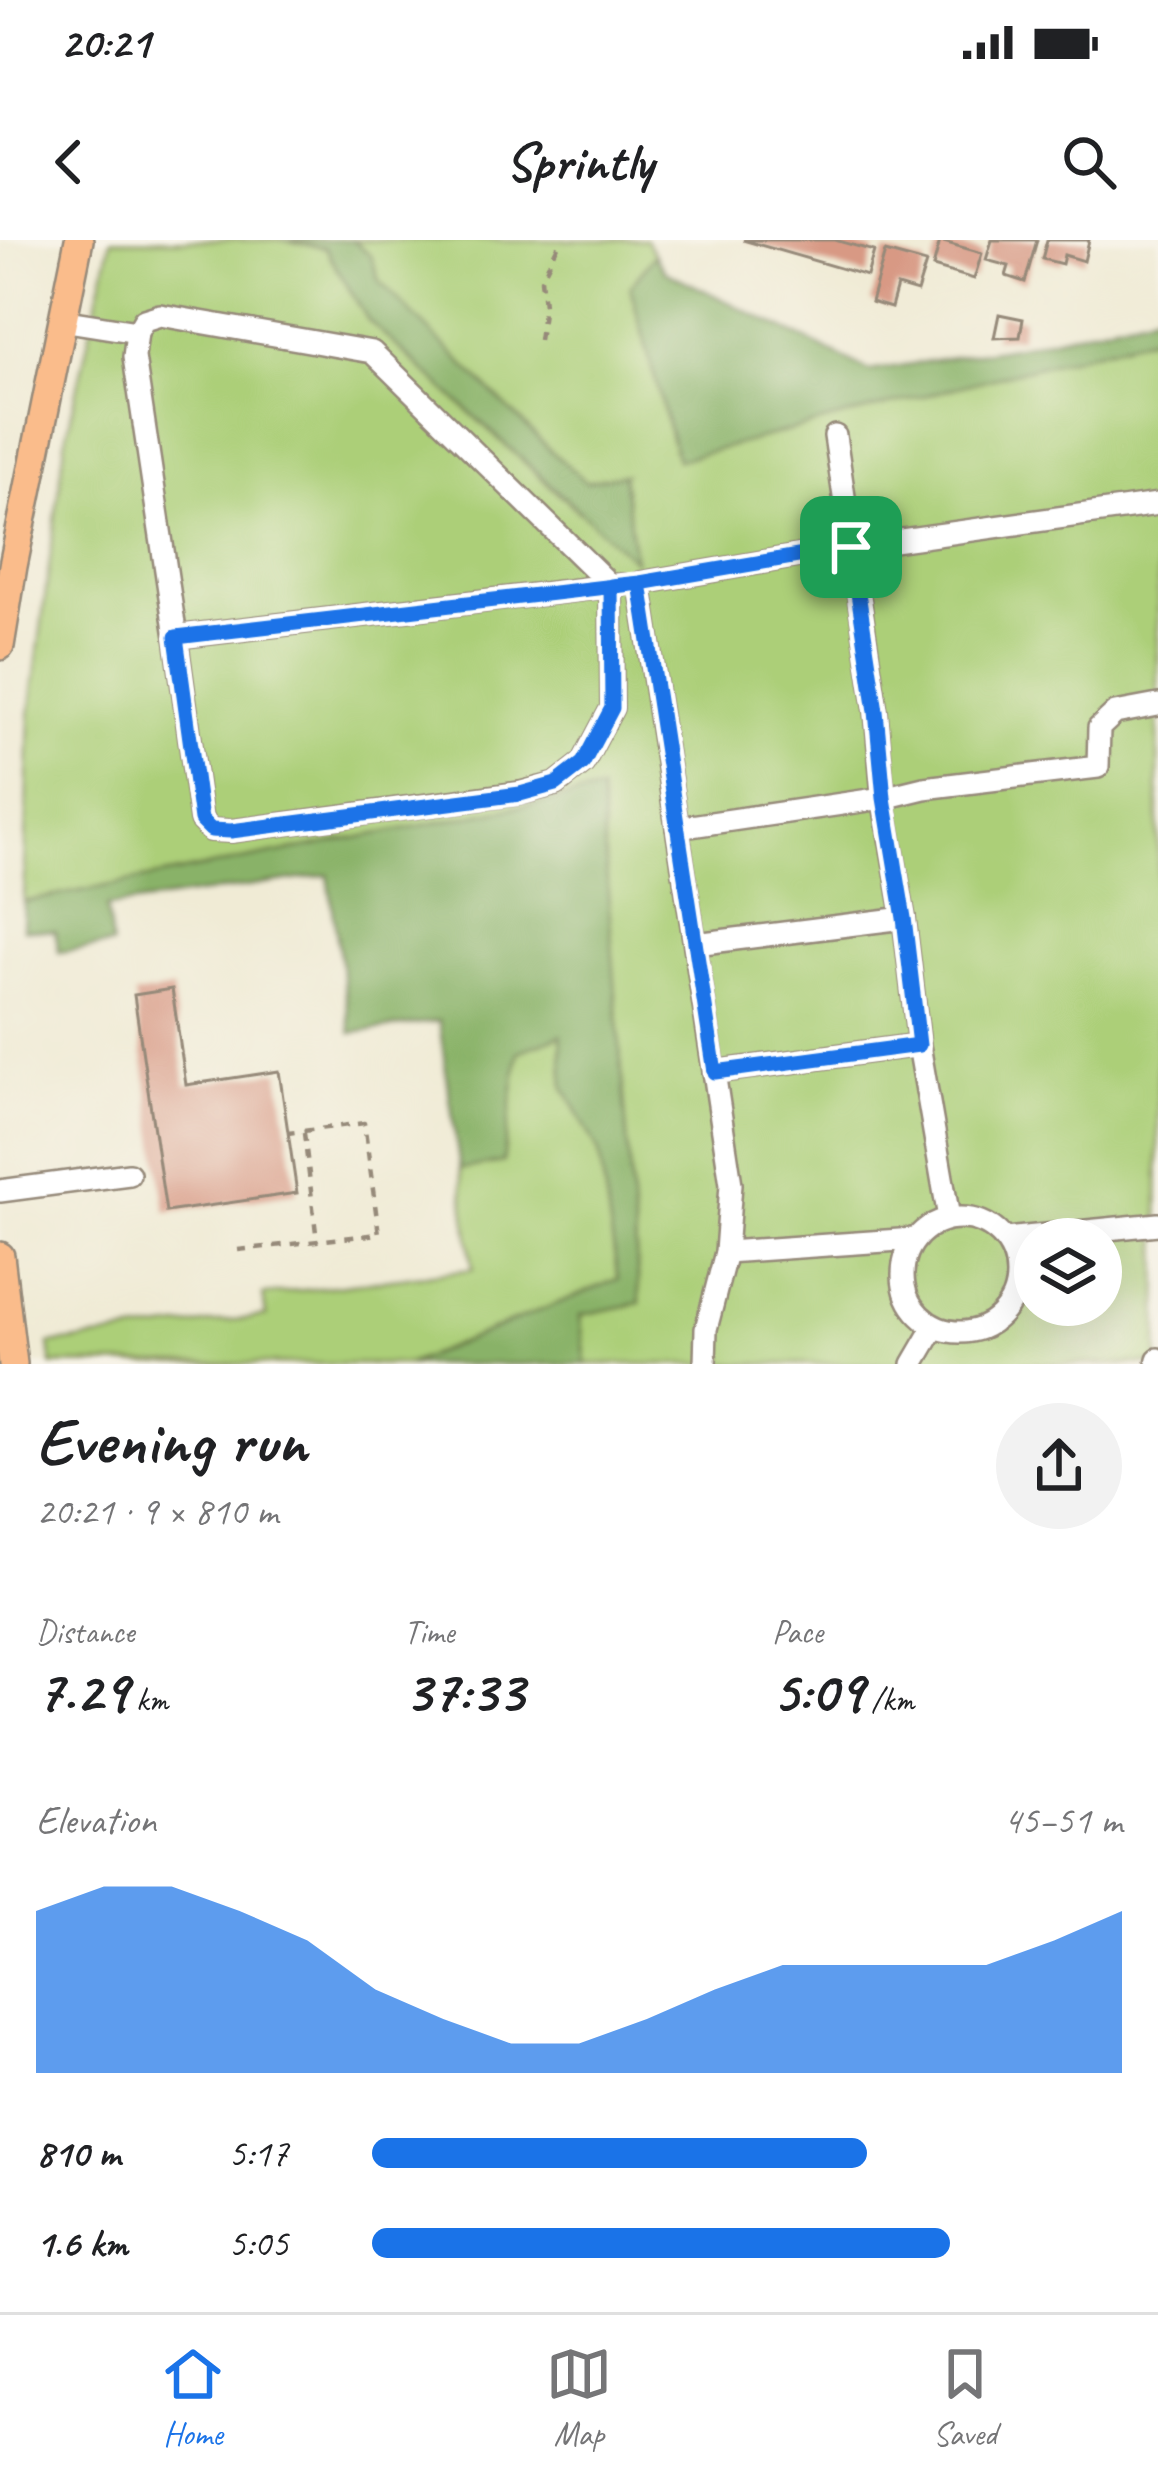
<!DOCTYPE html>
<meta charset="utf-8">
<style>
:root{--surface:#fff;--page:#f2f2f2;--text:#202124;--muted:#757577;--line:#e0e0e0;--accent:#1a73e8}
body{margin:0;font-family:Caveat,sans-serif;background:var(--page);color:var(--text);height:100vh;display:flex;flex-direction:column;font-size:45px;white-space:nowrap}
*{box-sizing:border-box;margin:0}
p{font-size:39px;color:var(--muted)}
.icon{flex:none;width:66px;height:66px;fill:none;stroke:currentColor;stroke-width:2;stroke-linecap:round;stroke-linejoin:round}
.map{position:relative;height:1124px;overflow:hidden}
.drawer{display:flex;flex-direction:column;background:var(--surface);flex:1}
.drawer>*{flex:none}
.fabs{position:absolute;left:1014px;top:978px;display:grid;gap:24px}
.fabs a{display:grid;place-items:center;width:108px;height:108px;border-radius:50%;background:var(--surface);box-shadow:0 12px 48px #0002;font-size:60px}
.pin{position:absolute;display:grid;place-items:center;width:102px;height:102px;color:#fff;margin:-51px;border-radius:24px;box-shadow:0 6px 18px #0006}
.round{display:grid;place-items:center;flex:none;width:126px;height:126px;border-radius:63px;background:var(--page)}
.headline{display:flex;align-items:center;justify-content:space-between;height:204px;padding:0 36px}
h1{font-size:66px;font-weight:700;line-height:90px}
.metrics{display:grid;grid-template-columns:repeat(3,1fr);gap:18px;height:204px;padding:12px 36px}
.metrics div{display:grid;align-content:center}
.metrics b{font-size:60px;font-weight:700}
.metrics small{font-size:33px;font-weight:400}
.metrics p{font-size:33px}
.chart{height:336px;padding:24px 36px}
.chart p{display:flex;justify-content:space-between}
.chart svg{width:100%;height:216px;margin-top:12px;fill:var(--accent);opacity:.7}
ul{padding:0 36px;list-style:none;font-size:39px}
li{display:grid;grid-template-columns:192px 144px 1fr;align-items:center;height:90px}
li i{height:30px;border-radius:15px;background:var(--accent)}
.status{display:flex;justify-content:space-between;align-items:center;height:84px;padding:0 60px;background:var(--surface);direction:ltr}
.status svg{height:33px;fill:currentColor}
header{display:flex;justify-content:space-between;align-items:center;height:156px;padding:0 36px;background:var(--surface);font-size:54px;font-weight:700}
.dock{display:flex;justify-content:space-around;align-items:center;height:168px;border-top:3px solid var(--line);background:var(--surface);font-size:33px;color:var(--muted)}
.dock a{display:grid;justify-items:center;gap:6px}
.dock .active{color:var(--accent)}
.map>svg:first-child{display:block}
.green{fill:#accf78;stroke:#747c4b;stroke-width:3;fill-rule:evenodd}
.forest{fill:#89b268;stroke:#626e43;stroke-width:3}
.building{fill:#d89984}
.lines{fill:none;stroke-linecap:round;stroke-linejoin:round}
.minor-casing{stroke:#968a7a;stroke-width:26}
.major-casing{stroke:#968a7a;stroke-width:32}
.path{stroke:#968a7a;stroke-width:4.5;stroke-dasharray:9 9;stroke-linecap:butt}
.minor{stroke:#fff;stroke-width:21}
.major{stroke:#fabc8b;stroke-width:27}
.route-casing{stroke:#fff;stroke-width:24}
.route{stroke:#1a73e8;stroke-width:15}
</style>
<div class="status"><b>20:21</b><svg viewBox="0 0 49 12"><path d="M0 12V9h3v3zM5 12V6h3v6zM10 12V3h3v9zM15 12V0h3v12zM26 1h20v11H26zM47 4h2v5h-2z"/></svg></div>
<header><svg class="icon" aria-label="back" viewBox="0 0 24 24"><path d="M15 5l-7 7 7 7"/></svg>Sprintly<svg class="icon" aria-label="search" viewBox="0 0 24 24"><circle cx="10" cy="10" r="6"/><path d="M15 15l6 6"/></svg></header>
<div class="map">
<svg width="1158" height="1124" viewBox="0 0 1158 1124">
<rect width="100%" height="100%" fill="#f7f3e8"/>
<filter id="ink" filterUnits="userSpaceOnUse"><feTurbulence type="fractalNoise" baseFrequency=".00833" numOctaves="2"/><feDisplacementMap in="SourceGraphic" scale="24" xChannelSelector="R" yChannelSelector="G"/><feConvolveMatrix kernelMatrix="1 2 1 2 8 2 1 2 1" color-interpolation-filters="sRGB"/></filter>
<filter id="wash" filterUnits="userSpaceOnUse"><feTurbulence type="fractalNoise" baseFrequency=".004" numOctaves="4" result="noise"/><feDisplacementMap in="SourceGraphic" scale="48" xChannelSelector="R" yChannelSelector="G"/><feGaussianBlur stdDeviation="2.7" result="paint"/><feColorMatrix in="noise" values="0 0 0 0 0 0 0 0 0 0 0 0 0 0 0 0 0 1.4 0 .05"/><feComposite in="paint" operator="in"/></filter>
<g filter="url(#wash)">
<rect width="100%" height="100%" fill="#f0ebd5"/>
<!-- green -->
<g class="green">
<path d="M111,0H283L325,8L368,80L579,272L623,235L586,242L550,210L378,41L371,17L353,0H646L655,15L630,46L677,220L1158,95V1124H586L580,1075L640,1062L599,552L24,662L30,474L65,203ZM1035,999H1101V1065H1035Z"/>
<path d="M561,794L564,847L599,912L618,1039L408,1124H52L49,1104L266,1076L263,1055L473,1029L460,929L503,922L518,811Z"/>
</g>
<!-- forest -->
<g class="forest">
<path d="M283,0H353L371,16L379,41L550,210L586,242L623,234L635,321L368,80L325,8Z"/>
<path d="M655,15L665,31L870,131L1024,105L1158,73V95L677,220L630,46Z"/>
<path d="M600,551L640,1063L580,1075L586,1124H408L618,1039L599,912L564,847L561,795L518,812L503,922L460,929L439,781L351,793L328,635L107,667L112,705L59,712L55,691L23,689L24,662Z"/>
</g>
<g id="blocks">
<!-- building -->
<g class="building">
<path d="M743,0H835L874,11L867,36Z"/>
<path d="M992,0H1037L1025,42L1006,36L1009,26L986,20Z"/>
<path d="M1047,0H1089L1084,21L1064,15L1062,24L1042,19Z"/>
<path d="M940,1L982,13L974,39L933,27Z"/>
<path d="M885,12L926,23L917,52L897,46L891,68L871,62Z"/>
<path d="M999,74L1023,79L1020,97L994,98Z"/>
<path d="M172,749L186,845L279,831L297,953L166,972L134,755Z"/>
</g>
</g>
</g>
<g filter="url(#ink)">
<use href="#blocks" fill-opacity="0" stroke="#968a7a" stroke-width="3"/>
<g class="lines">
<!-- minor casing -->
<g class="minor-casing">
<g id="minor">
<path d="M160,75L372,112L611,346L176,397L134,117L137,92L144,80Z"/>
<path d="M61,80L137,92"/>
<path d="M835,196L876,471L883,558L904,678L919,805L949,978"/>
<path d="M176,397L201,580L211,590L231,591L520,553L556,544L583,523L612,468L611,346L622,345"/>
<path d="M677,588L883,558L924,548L1098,527L1099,488L1115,473L1158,465"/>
<path d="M695,704L904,678"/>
<path d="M714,832L919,805"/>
<path d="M0,951L129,934"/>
<circle cx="960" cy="1035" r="57"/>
<path d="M1005,999L1158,984"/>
<path d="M726,1012L914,999"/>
<path d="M705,1124L706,1089L726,1012L731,944L640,343L851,307L1158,264"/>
<path d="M913,1124L934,1088"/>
<path d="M1157,1124L1158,1119"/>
</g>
</g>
<!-- major casing -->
<g class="major-casing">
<g id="major">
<path d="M0,406L13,326L79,0"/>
<path d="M0,1016L13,1124"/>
</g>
</g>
<!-- path -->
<g class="path">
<path d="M539,100L544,65L541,39L561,0"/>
<path d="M304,893L317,1001"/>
<path d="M238,1010L379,994L364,883L288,893"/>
</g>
<!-- minor -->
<use href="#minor" class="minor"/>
<!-- major -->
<use href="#major" class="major"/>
</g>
</g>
<g class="lines" filter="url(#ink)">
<!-- route casing -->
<g class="route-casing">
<path id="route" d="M851,307L640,343L176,397L201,580L211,590L231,591L520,554L556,544L583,523L612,468L611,346L640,343L715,832L919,805L904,678L884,558L876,471L851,307"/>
</g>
<!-- route -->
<use href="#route" class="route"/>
</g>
</svg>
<div class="fabs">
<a><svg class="icon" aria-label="layers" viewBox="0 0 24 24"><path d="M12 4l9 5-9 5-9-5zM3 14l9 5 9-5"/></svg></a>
</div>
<div class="pin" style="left:851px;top:307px;background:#1e9e55"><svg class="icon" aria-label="arrive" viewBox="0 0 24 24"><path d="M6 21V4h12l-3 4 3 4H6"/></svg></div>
</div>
<section class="drawer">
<div class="headline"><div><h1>Evening run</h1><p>20:21 · 9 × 810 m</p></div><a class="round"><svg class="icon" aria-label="share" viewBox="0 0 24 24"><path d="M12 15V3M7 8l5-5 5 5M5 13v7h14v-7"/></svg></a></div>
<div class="metrics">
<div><p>Distance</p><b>7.29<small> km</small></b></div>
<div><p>Time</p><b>37:33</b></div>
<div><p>Pace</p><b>5:09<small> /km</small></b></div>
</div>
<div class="chart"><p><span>Elevation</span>45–51 m</p>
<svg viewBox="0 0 160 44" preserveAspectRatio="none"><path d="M0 44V11L10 6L20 6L30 11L40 17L50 27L60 33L70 38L80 38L90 33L100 27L110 22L120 22L130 22L140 22L150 17L160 11V44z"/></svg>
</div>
<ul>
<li><b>810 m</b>5:17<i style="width:66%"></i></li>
<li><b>1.6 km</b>5:05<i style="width:77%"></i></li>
</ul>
</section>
<nav class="dock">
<a class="active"><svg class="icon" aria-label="home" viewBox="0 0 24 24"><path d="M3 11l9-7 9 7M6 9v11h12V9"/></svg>Home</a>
<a><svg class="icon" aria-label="map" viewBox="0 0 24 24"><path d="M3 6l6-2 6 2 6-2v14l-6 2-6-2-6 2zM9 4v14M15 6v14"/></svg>Map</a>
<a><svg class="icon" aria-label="saved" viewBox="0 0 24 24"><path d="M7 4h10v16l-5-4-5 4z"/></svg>Saved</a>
</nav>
